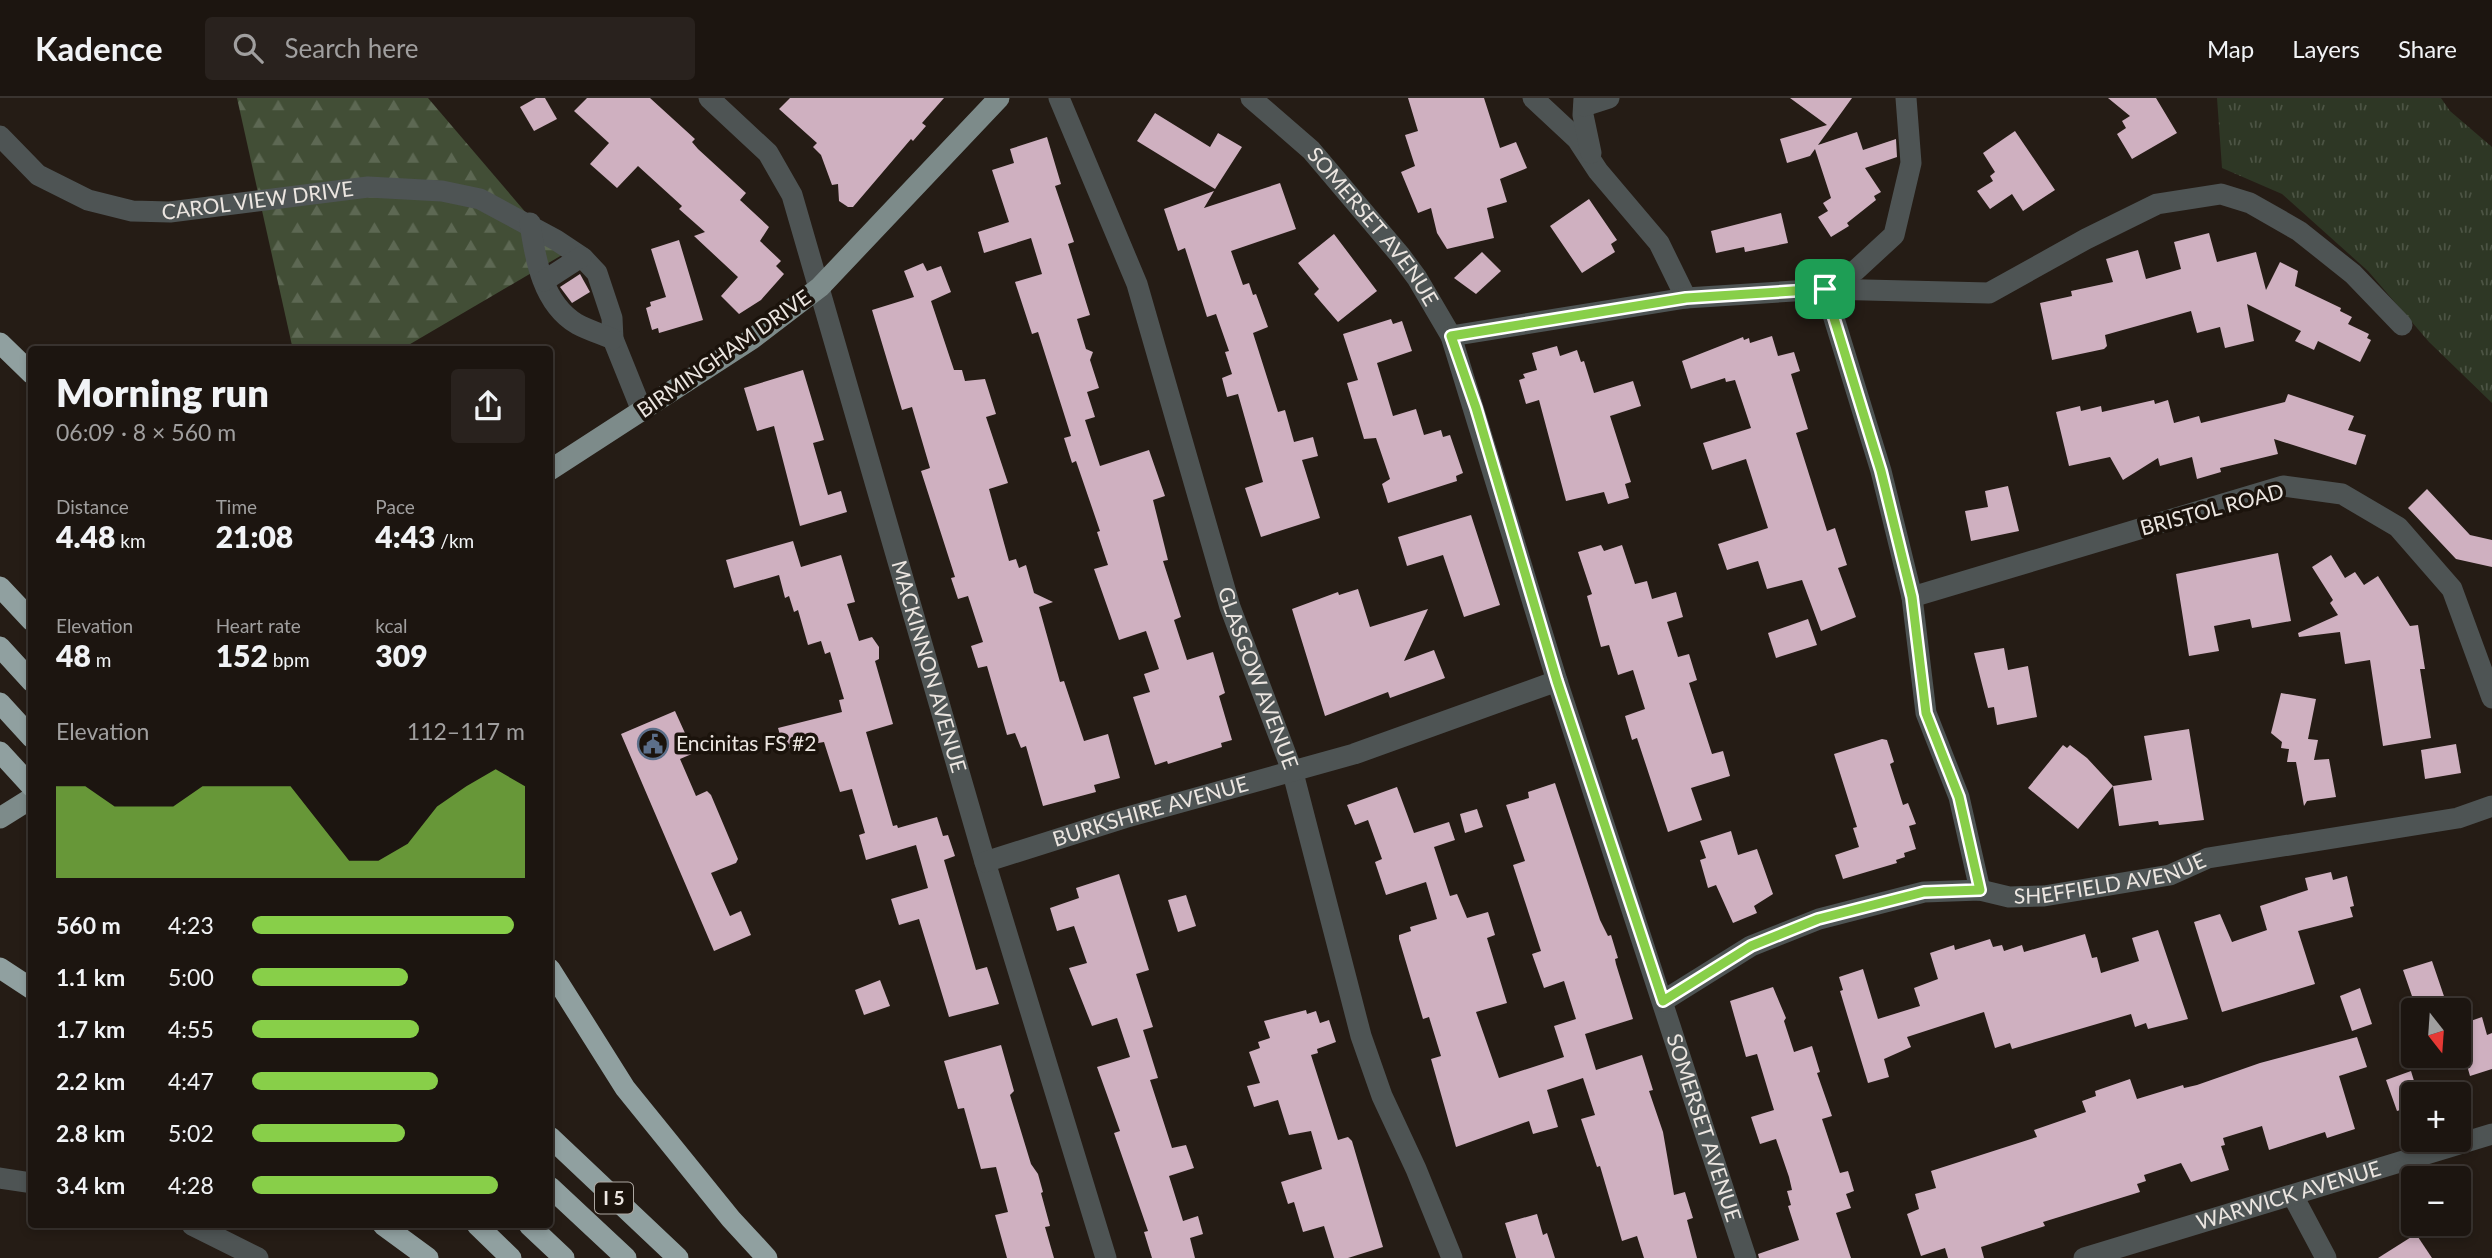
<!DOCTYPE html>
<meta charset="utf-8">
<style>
:root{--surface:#1c1510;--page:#29221e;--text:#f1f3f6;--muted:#a09f9f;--line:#3a3430;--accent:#88cf49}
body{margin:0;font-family:Lato,sans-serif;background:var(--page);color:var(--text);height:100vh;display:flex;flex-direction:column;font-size:26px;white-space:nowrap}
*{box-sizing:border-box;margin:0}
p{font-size:23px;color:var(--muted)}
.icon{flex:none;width:38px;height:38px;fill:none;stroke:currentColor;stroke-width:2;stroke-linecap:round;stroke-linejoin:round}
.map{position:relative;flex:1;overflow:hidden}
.panel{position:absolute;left:28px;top:248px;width:525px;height:882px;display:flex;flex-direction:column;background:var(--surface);border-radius:7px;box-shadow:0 4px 10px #0003,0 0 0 2px var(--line)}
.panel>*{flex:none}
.needle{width:46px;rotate:163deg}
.tools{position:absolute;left:2401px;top:900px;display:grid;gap:14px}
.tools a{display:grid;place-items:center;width:70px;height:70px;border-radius:7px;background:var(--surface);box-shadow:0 4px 10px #0003,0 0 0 2px var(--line);font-size:35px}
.pin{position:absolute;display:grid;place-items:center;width:60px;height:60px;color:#fff;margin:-30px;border-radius:14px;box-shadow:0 4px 10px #0006}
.round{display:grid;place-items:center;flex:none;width:74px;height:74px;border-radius:7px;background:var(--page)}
.summary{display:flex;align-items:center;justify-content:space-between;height:119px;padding:0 28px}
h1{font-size:38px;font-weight:800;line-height:52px}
.figures{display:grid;grid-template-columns:repeat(3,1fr);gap:10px;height:119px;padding:7px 28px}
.figures div{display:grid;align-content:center}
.figures b{font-size:30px;font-weight:800}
.figures small{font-size:19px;font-weight:400}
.figures p{font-size:19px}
.chart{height:196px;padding:14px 28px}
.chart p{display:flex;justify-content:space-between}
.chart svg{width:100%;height:126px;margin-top:7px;fill:var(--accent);opacity:.7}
ul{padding:0 28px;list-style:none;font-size:23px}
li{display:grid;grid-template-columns:112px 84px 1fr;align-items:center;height:52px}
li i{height:18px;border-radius:9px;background:var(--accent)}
header{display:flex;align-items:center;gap:42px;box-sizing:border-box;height:98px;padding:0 35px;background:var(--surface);border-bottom:2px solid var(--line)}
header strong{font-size:33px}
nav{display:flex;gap:38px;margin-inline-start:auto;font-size:24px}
.search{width:490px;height:63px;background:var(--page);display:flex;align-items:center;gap:18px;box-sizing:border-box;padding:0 24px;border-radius:7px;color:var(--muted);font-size:26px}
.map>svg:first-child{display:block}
.grass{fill:url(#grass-tufts)}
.forest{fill:url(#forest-firs)}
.building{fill:#cfb0c0}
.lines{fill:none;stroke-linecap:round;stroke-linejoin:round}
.minor{stroke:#4e5454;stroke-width:21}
.major{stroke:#7d8b8a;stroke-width:21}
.highway{stroke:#90a0a0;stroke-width:21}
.route-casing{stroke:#fff;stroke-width:14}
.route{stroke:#88cf49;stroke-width:9}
.labels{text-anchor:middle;stroke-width:7;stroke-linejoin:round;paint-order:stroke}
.shield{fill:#1b130c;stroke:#ada7a1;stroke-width:2}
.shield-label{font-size:19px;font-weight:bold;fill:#ece6e1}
.street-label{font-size:21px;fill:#ece6e1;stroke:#1b130c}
.poi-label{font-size:21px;fill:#ece6e1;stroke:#1b130c;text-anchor:start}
</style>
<header>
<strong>Kadence</strong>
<div class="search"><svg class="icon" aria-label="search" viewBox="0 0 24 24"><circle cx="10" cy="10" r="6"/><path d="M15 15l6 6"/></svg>Search here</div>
<nav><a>Map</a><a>Layers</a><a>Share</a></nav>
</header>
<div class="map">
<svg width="2492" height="1160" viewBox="0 0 2492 1160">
<defs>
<pattern id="grass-tufts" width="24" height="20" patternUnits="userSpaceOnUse" patternTransform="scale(1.75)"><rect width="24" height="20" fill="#2e3725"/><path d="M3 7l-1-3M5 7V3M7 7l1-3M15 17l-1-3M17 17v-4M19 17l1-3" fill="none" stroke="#4c5444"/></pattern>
<pattern id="forest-firs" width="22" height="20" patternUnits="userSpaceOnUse" patternTransform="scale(1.75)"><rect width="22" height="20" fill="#424e36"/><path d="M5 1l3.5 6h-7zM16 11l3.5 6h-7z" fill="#5d6853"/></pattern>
</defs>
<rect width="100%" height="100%" fill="#251c15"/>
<!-- grass -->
<path class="grass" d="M2217,0H2441L2450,13L2492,49V305L2429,244L2368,173L2282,96L2222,70Z"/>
<!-- forest -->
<path class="forest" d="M237,0H428L562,157L400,252H293Z"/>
<!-- building -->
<g class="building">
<path d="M536,0H545L557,21L534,33L520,9Z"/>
<path d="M587,0H650L695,41L692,44L698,51L746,95L740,102L769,129L760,143L781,163L776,168L784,176L761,202L739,216L721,198L738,179L694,138L705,134L679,111L682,108L638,68L617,90L590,66L609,45L574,13Z"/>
<path d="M790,0H944L922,25L926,28L913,43L911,41L853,109H848L839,103L838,86L832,87L821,57L813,49L817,45L779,11Z"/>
<path d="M1408,0H1484L1500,50L1516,44L1527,70L1500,81L1507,104L1487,110L1494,140L1447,151L1437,135L1431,110L1418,115L1401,74L1415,68L1405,37L1418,33Z"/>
<path d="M1790,0H1852L1818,47L1857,34L1863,52L1896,41L1897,59L1865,70L1881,94L1874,98L1876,102L1847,125L1849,128L1831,139L1818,119L1828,113L1823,105L1831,100L1815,51L1810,58L1787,65L1780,41L1827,27Z"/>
<path d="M2108,0H2156L2177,35L2132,61L2117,36L2126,30L2122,23L2130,18Z"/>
<path d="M1155,15L1210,49L1218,35L1242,49L1215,91L1137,43Z"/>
<path d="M2015,33L2055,92L2023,113L2012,96L1990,111L1977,93L1993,83L1990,78L1995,74L1983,55Z"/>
<path d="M1047,39L1061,86L1055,88L1074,144L1068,146L1090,217L1077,221L1086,251L1093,254L1090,262L1099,290L1087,294L1095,319L1085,322L1100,368L1149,352L1165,398L1153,402L1168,462L1163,463L1181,519L1174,522L1187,562L1213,554L1225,595L1219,598L1232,642L1221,645L1222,649L1168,666L1167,663L1155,667L1133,599L1150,594L1144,576L1159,571L1146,533L1119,542L1094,471L1108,467L1097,434L1100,433L1076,363L1072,365L1064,340L1071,338L1038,234L1032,236L1015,184L1042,176L1031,140L984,155L978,134L1009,124L992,72L1014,65L1010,51Z"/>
<path d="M1280,85L1296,131L1231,153L1243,187L1249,185L1253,197L1256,196L1268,229L1253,235L1278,314L1285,312L1294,344L1313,339L1318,358L1302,362L1320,420L1261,439L1245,390L1263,384L1238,296L1227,299L1222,280L1232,276L1225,254L1229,253L1216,216L1207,219L1185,150L1178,153L1164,111L1214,93L1204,110Z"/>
<path d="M1589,101L1617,142L1611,146L1615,154L1582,175L1550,128Z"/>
<path d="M1781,115L1788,145L1745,154L1744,149L1716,155L1711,133Z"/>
<path d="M2209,135L2217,164L2256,154L2266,192L2280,164L2298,173L2295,188L2341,210L2340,213L2352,219L2348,226L2369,236L2367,240L2371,242L2360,264L2318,243L2314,252L2295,243L2301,233L2247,206L2254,243L2225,250L2220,229L2197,235L2191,213L2105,237L2107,248L2104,251L2052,262L2040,205L2072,198L2071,193L2113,184L2106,161L2138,152L2146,181L2181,171L2174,144Z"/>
<path d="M1334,136L1377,193L1338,224L1314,196L1319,191L1298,165Z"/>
<path d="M679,142L703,222L659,235L658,230L652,232L646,210L651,208L650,204L666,199L651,151Z"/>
<path d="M1482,154L1501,173L1476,196L1454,180Z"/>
<path d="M923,165L927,173L941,168L951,194L931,203L954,272H962L965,283L985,281L996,316L986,319L1008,385L989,391L1009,463L1016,461L1019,470L1026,467L1034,495L1053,504L1039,509L1060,584L1064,583L1084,643L1108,636L1120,680L1094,687L1096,694L1043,708L1026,648L1021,650L1015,635L1007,637L987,568L978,570L971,548L983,544L968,498L958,501L951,480L955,479L921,373L930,370L912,309L902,312L872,212L914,199L904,173Z"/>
<path d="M580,176L590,194L572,205L560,189Z"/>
<path d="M1391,221L1393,226L1402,223L1412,253L1377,265L1393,318L1416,311L1424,337L1441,332L1443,339L1450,337L1463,375L1456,378L1457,383L1388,405L1382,386L1390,381L1376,340L1364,341L1347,285L1358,282L1343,236Z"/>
<path d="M1772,238L1778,258L1794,254L1800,273L1791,276L1808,331L1796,335L1827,433L1835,430L1847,467L1838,470L1856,519L1821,533L1802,482L1767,491L1758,463L1727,472L1718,446L1768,430L1746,361L1712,372L1703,345L1751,330L1735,282L1726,284L1725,280L1691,291L1682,263L1743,239L1744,242L1749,240L1750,245Z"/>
<path d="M1557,248L1560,258L1577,252L1581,264L1584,263L1594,295L1633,283L1641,308L1610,318L1631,384L1625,386L1629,400L1608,406L1604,394L1566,403L1539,302L1526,306L1519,282L1525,280L1523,276L1537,272L1532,255Z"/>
<path d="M803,272L824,342L813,345L828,397L841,393L847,414L800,428L774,328L757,333L744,290Z"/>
<path d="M2288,296L2354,318L2348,332L2366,337L2356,367L2274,341L2278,356L2220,370L2221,374L2197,381L2192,359L2160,368L2158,360L2123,382L2110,359L2069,368L2056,314L2080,308L2081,313L2101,308L2102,314L2154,302L2155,306L2168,302L2174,325L2199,318L2201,325L2285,304Z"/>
<path d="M2008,388L2019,433L1971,443L1965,413L1988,409L1985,393Z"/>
<path d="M2427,391L2470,437L2492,442V469L2456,461L2408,410Z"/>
<path d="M1471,417L1500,507L1464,519L1443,457L1407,468L1398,439Z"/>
<path d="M793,443L801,469L841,457L855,504L847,506L859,543L872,539L879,549V561L875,563L893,626L866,634L893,728L897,727L898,730L937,719L943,738L948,737L955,758L944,762L976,872L987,869L999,906L949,919L919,821L899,827L891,801L928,790L916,747L866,762L859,737L865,735L852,691L840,694L824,644L784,651L778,630L842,614L839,602L844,601L830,554L825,556L821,543L808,547L798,512L794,514L789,498L785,500L779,477L734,490L726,462Z"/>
<path d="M1601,447L1604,453L1622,447L1635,486L1647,483L1652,501L1676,494L1683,519L1667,524L1678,559L1689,556L1697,582L1689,585L1712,656L1723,653L1730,678L1691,690L1702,722L1668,734L1637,640L1632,642L1625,618L1645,611L1633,572L1618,577L1609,547L1601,549L1587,498L1592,496L1578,454Z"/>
<path d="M2278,455L2291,523L2252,530L2250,521L2214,528L2219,553L2189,558L2176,476Z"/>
<path d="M2331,457L2345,480L2355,474L2364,487L2378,478L2410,528L2418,527L2425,571H2420L2431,640L2383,648L2370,562L2345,566L2340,534L2299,539L2298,535L2338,517L2330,505L2333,502L2312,469Z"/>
<path d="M1358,491L1370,529L1428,511L1404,563L1434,552L1445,580L1390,600L1388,594L1325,618L1292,511L1338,494L1339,497Z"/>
<path d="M1808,521L1817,547L1776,560L1768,535Z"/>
<path d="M2004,550L2008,572L2028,568L2037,619L1997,627L1994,609L1988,610L1974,555Z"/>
<path d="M2281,595L2316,601L2308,641L2318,642L2314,662L2329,661L2336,699L2307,703L2304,708L2296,664H2287L2289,651L2281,650L2282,644L2271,635Z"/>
<path d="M675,613L694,655L680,661L696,698L707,693L711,697L738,761L736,765L711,775L730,818L741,813L751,837L714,853L621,636Z"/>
<path d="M2189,631L2204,722L2159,727L2158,723L2119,728L2113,688L2078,731L2028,690L2063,647L2067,650L2070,647L2087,660L2113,688L2152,682L2144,638Z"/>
<path d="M1882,641L1887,642L1894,664L1890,666L1903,707L1908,705L1916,726L1909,728L1916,751L1904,755L1905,759L1896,762L1897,765L1843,781L1835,757L1859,749L1853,730L1857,729L1834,656Z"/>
<path d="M2456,646L2461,675L2425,681L2421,652Z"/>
<path d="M1555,685L1600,822L1608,838L1611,837L1618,860L1615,861L1616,866L1633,921L1585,936L1596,972L1642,957L1653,992L1649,993L1663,1034L1674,1097L1685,1094L1693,1120L1687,1122L1697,1160H1644L1637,1138L1622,1143L1600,1068L1597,1069L1581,1021L1595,1017L1583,980L1547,992L1558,1029L1533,1036L1529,1023L1456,1049L1431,961L1441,958L1429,919L1423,921L1399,841V837L1411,833L1410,829L1437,821L1426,784L1386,797L1375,764L1382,761L1368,722L1355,727L1347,707L1397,689L1414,735L1449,724L1455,742L1434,749L1450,798L1457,796L1467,820L1488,814L1495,837L1487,840L1507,905L1476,914L1499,980L1564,959L1554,928L1576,921L1564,883L1544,890L1532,856L1541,853L1513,767L1525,763L1506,707L1529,700L1528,694Z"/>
<path d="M1477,711L1483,729L1465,735L1460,716Z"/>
<path d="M1731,733L1738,757L1757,751L1773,796L1754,808L1757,815L1733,825L1716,787L1708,790L1700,762L1706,760L1700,743Z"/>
<path d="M2331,774L2333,782L2347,778L2354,808L2350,809L2353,819L2298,833L2315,886L2222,914L2194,824L2220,816L2232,844L2267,832L2260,808L2308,792L2305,780Z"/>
<path d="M1119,776L1149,872L1136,876L1153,929L1143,932L1158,980L1150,982L1172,1050L1186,1047L1194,1070L1169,1078L1183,1123L1198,1118L1203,1136L1190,1140L1195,1160H1152L1144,1134L1148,1133L1114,1035L1120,1033L1097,969L1130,959L1117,920L1092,928L1069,870L1087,865L1074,828L1057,833L1050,810L1079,800L1076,790Z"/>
<path d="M1186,797L1196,828L1178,834L1168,802Z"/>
<path d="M2158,832L2188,921L2148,931L2146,925L2135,929L2131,916L2012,951L2010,945L1995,950L1984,914L1907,939L1911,949L1884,961L1889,979L1868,985L1840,893L1843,892L1839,879L1863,871L1878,921L1920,908L1914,890L1938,881L1930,855L1954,847L1955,852L1990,841L1993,849L2002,847L2004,853L2022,847L2024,854L2085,836L2092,860L2097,859L2101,875L2139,863L2132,840Z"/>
<path d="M2432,863L2447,907L2422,912L2418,899L2413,901L2403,872Z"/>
<path d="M880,882L890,908L864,917L855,892Z"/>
<path d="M1773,889L1786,920L1784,923L1794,954L1812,948L1820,974L1817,975L1832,1018L1822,1021L1840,1075L1848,1073L1854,1093L1846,1096L1851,1110L1836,1115L1851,1160H1759L1758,1156L1799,1142L1788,1108L1791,1107L1787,1093L1792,1092L1789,1079L1776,1041L1760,1046L1751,1019L1774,1012L1757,956L1746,959L1730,903Z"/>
<path d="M2360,890L2372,926L2352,933L2340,898Z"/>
<path d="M1306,912L1307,916L1316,913L1320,925L1329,922L1336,944L1317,951L1318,955L1311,957L1338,1042L1348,1039L1352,1043L1383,1149L1348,1160H1334L1324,1128L1303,1134L1294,1104L1288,1106L1281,1084L1322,1071L1311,1033L1289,1037L1278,1002L1254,1009L1247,988L1260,985L1249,954L1260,950L1258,944L1270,940L1264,923Z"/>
<path d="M2482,919L2487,937L2492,935V971L2470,978L2464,957L2459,959V927Z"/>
<path d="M2357,939L2367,969L2339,978L2355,1031L2327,1040L2325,1034L2269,1052L2262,1028L2223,1040L2225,1047L2221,1048L2229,1072L2191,1084L2181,1065L2144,1077L2146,1083L2137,1086L2140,1094L2043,1124L2045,1128L1981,1149L1984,1160H1948L1945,1150L1921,1158L1907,1116L1919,1111L1915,1096L1936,1090L1931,1073L2037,1039L2034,1032L2086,1014L2082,1003L2096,998L2095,993L2130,981L2137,1001L2183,987L2184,990L2197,987L2260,965Z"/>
<path d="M1001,947L1014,993L1010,997L1031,1066L1038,1076L1043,1094L1041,1095L1050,1128L1045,1129L1054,1160H1007L995,1117L1008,1114L996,1069L981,1071L964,1010L958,1011L944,963Z"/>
<path d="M2411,973L2418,996H2413V1008L2397,1013L2386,982Z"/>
<path d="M1537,1116L1543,1137L1547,1135L1555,1160H1516L1505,1125Z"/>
<path d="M2416,1136L2432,1160H2378Z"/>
</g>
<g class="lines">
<!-- minor -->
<g class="minor">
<path id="s1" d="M709,0L768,55L792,97L985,764L1106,1160"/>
<path id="s2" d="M1059,0L1137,186L1230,509L1293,675L1361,938L1382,998L1416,1071L1452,1160"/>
<path id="s3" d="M1251,0L1311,52L1400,157L1417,180L1451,238L1557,583L1746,1160"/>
<path d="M1533,0L1577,41L1598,73L1659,145L1686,200"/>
<path d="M1584,0L1583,17L1591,55"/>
<path d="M1906,0L1911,65L1894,137L1856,172L1825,191L1881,373L1912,499L1926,615L1959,699L1980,792"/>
<path d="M1584,8L1609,0"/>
<path id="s4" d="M0,38L38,77L88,102L132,113L170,114L368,89L442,93L480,101L556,142L583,160L597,175L612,220L613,241L642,313"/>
<path d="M530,125C535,161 543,206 577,226C588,232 601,236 613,241"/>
<path d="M544,183L581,159"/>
<path d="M1451,238L1686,200L1825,191L1989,195L2086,141L2157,106L2221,96L2250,105L2299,133L2353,176L2402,227"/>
<path d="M1912,499L2283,388L2342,396L2398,429L2452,491L2492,600"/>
<path id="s5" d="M985,764L1124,720L1354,656L1557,583"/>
<path id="s6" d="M1663,903L1751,848L1819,821L1924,794L1980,792L2009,799L2044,798L2170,777L2208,760L2458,720L2492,708"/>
<path d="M0,1080L32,1085"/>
<path d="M2293,1098L2326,1160"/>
<path d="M192,1127L258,1160"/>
<path id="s7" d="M2084,1160L2492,1036"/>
</g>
<!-- major -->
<g class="major">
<path d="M550,372L752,241L820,189L999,0"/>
<path d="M0,720L32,700"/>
</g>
<!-- highway -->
<g class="highway">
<path d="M0,245L32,276"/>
<path d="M0,489L32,523"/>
<path d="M0,549L32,584"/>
<path d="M0,605L32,640"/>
<path d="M0,654L32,689"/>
<path d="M0,870L32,891"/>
<path d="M550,871L625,990L731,1121L767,1160"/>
<path d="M550,1039L678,1160"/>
<path d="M550,1089L626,1160"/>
<path d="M383,1127L428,1160"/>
<path d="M477,1127L511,1160"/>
<path d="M529,1127L564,1160"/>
</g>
</g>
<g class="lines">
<!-- route casing -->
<g class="route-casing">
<path id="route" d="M1825,191L1881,373L1912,499L1926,615L1959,699L1980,792L1924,794L1818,821L1751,848L1663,903L1557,583L1476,310L1451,238L1686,200Z"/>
</g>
<!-- route -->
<use href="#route" class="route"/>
</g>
<!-- icons -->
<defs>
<g id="civic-ring" transform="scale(1.575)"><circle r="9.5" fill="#1b130c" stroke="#5c6f8a" stroke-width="1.5"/><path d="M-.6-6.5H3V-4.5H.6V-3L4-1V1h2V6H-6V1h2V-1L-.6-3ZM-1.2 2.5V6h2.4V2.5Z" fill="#5c6f8a"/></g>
</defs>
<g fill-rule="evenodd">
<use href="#civic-ring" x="653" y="646"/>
</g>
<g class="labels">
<!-- shield labels -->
<rect class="shield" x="595" y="1084.5" width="38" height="31" rx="5"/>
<g class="shield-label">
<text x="614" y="1107">I 5</text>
</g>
<!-- street labels -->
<g class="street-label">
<text dy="7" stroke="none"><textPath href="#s4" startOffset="282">CAROL VIEW DRIVE</textPath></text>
<text dy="7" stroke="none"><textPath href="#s3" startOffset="178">SOMERSET AVENUE</textPath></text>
<text transform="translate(724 256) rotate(-35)" y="7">BIRMINGHAM DRIVE</text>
<text transform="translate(2212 412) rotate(-15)" y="7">BRISTOL ROAD</text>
<text dy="7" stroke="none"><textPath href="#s1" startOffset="620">MACKINNON AVENUE</textPath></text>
<text dy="7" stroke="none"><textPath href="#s2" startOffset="614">GLASGOW AVENUE</textPath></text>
<text dy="7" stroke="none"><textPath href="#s5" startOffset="173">BURKSHIRE AVENUE</textPath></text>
<text dy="7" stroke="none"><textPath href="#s6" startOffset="474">SHEFFIELD AVENUE</textPath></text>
<text dy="7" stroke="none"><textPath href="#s3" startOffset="1144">SOMERSET AVENUE</textPath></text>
<text dy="7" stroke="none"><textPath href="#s7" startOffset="214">WARWICK AVENUE</textPath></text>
</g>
<!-- poi labels -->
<g class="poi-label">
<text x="676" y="653">Encinitas FS #2</text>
</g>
</g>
</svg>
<div class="tools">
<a><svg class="needle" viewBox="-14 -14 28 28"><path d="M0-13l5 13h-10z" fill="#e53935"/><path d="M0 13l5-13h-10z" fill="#a09f9f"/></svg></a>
<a>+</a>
<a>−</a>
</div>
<div class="pin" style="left:1825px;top:191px;background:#1e9e55"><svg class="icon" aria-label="arrive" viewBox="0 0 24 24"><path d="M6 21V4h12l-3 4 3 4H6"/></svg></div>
<section class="panel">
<div class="summary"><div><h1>Morning run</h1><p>06:09 · 8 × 560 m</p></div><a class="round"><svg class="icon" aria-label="share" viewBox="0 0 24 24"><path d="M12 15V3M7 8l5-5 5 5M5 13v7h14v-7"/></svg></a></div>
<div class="figures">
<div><p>Distance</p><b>4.48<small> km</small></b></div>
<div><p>Time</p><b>21:08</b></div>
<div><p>Pace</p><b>4:43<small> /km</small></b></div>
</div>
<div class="figures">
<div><p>Elevation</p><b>48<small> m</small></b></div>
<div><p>Heart rate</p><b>152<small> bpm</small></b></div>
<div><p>kcal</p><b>309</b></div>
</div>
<div class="chart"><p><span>Elevation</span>112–117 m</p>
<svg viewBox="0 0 160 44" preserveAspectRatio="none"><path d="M0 44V12L10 12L20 19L30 19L40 19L50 12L60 12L70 12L80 12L90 25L100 38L110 38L120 32L130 19L140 12L150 6L160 12V44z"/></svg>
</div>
<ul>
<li><b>560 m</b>4:23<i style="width:96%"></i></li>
<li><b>1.1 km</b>5:00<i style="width:57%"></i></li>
<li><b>1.7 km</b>4:55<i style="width:61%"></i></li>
<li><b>2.2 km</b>4:47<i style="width:68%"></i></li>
<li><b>2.8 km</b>5:02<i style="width:56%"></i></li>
<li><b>3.4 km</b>4:28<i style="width:90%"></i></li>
</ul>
</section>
</div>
